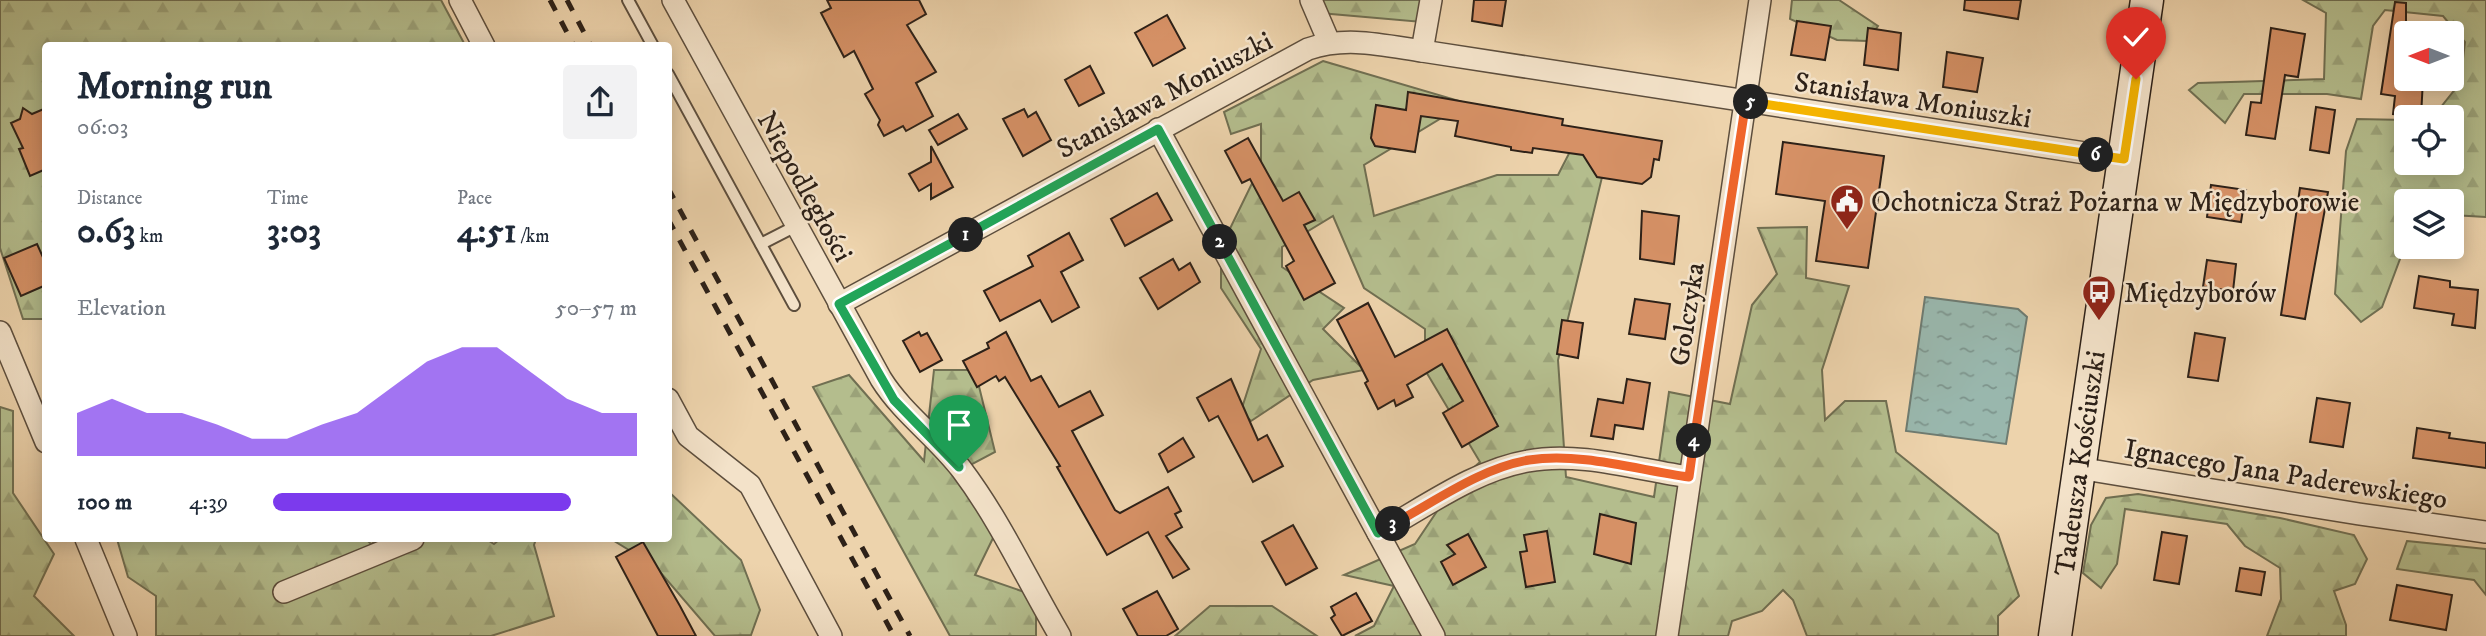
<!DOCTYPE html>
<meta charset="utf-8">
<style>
:root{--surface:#fff;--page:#f2f2f3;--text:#1f2937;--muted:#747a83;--accent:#7c3aed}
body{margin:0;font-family:"IM FELL DW Pica",serif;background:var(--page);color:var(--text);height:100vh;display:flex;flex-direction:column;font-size:26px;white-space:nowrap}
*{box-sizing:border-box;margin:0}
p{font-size:23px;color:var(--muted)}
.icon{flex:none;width:38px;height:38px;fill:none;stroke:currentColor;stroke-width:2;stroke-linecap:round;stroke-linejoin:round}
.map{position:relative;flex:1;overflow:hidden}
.panel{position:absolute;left:42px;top:42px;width:630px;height:500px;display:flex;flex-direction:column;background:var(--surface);border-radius:7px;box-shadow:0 4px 18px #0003}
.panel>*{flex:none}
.needle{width:46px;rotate:270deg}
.controls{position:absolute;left:2394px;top:21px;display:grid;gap:14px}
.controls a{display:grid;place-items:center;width:70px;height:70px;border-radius:7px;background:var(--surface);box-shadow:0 4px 18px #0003;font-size:35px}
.pin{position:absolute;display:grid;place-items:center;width:60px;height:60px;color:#fff;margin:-72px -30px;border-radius:50% 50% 50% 0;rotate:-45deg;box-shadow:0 0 7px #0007}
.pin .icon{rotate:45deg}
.km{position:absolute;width:35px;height:35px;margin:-18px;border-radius:50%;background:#222;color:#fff;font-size:19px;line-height:35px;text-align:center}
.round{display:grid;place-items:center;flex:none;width:74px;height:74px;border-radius:7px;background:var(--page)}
.headline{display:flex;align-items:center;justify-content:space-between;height:119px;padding:0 35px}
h1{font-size:38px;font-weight:700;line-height:52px}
.stats{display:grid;grid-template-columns:repeat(3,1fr);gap:10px;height:119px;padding:7px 35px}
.stats div{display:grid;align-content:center}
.stats b{font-size:35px;font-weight:700}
.stats small{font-size:19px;font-weight:400}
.stats p{font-size:19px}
.chart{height:196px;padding:14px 35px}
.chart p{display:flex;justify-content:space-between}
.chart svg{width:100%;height:126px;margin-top:7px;fill:var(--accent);opacity:.7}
ul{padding:0 35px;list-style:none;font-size:23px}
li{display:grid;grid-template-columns:112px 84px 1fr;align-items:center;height:52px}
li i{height:18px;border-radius:9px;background:var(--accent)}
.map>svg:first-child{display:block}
.forest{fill:url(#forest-firs);stroke:#706f52;stroke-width:2}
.water{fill:url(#water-ripples);stroke:#6e7b71;stroke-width:2}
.building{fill:#d69166;stroke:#2d2118;stroke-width:2}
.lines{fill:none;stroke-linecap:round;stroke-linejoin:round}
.lane-casing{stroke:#5d4e3d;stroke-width:14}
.street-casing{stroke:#5d4e3d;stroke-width:24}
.secondary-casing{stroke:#2d2118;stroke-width:35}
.lane{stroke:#f3e2c9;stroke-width:10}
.street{stroke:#f3e2c9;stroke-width:21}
.secondary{stroke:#f3e2c9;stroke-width:32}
.rail{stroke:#2d2118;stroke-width:5;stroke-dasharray:12 12;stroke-linecap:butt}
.split-1-casing{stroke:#fff;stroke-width:14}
.split-2-casing{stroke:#fff;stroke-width:14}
.split-3-casing{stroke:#fff;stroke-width:14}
.split-4-casing{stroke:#fff;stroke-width:14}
.split-5-casing{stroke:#fff;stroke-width:14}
.split-6-casing{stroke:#fff;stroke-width:14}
.split-7-casing{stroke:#fff;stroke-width:14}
.split-1{stroke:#22a559;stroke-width:9}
.split-2{stroke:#22a559;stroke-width:9}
.split-3{stroke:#22a559;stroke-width:9}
.split-4{stroke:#f0652b;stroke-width:9}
.split-5{stroke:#f0652b;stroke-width:9}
.split-6{stroke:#f5b400;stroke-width:9}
.split-7{stroke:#f5b400;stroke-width:9}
.labels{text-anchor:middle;stroke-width:5;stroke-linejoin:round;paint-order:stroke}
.street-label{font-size:28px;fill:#2d2118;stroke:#f3e2c9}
.poi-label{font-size:28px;fill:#2d2118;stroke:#f3e2c9;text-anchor:start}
</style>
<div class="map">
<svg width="2486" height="636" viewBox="0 0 2486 636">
<defs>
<pattern id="forest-firs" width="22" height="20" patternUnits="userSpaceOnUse" patternTransform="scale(1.75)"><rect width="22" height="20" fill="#b4bd8d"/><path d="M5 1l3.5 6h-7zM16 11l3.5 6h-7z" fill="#9ba279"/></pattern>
<pattern id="water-ripples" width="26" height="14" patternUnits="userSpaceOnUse" patternTransform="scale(1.75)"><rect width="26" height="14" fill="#99b7ad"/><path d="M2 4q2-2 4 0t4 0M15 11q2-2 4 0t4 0" fill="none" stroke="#7d948c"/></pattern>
</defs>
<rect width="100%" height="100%" fill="#edd3ac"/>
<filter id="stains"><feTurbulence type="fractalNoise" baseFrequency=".00286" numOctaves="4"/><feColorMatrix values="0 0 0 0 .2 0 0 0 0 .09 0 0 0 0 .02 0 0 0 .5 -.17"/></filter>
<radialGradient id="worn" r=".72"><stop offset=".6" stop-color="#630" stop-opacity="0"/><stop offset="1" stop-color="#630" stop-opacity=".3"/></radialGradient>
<!-- forest -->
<g class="forest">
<path d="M0,0H441L465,45L46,46L45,319H23L0,248Z"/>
<path d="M1315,0H1426L1422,22L1320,13Z"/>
<path d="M1792,0H1839L1878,26L1868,41L1837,40L1790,19Z"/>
<path d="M2303,0H2486V217L2452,215V201H2406V243L2382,307L2361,322L2335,294L2346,151L2357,119L2406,120V163H2452V117H2433L2460,83L2465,42L2443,16L2385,10L2373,26L2361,99L2327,94H2244L2225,123L2189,90L2198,83L2324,79L2326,13Z"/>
<path d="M1323,61L1466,103L1364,165L1374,216L1497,175H1558L1579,134L1610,144L1558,360L1566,477L1654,497L1669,392L1730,404L1752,305L1777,274L1758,228L1807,227L1806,278L1849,286L1822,370L1825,420L1845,401H1886L1896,452L1998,534L2019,596L1998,616V636H1807L1793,600L1783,590L1762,611L1732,621L1728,636H1355L1374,626L1394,586L1344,575L1415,544L1456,483L1480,462L1425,370V329L1364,288L1333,216L1282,247V267L1344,308L1323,329L1364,370L1313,380L1251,421L1241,411L1261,349L1221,288V247L1261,165V124L1231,134L1224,112Z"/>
<path d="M934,370H975L995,452L955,473L995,534L975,575L1036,596V636H950L813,387L849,375L924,461Z"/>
<path d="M0,407L13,411V493L54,554L34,596L74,636H0Z"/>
<path d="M669,492L741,560L760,610L751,635L715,636L655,566L611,539H668Z"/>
<path d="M2138,494L2280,518L2354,535L2367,559L2355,584L2334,591L2346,625V636H2267L2281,599L2280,568L2245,546L2227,524L2125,509L2117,564L2101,588L2083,573L2091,525L2106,498Z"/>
<path d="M117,539H366L371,544L379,539H486L494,544L500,539H536L534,545L554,616L491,636H156V596L128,577Z"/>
<path d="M2407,541L2486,549V595L2474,580L2397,569Z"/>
<path d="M1210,606H1272L1317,636H1175Z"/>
</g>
<!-- water -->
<path class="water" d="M1925,297L2018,309L2027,317L2006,444L1906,431Z"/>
<!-- building -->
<g class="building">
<path d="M827,0H919L926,14L907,25L936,72L916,83L933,116L906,131L903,126L884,136L878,125L880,120L865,94L873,89L854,51L844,57L821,13L831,8Z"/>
<path d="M1474,0H1506L1502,26L1472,21Z"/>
<path d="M1965,0H2021L2018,19L1964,10Z"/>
<path d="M2395,2L2406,3V79H2423L2421,117L2393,114L2395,96L2381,94Z"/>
<path d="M1167,15L1185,48L1153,66L1135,33Z"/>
<path d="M1797,21L1831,26L1825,60L1791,55Z"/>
<path d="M1868,28L1901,33L1898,70L1864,65Z"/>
<path d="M2271,28L2305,34L2298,77L2285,75L2275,139L2246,135L2251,102L2261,103Z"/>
<path d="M1947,52L1983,58L1977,92L1943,87Z"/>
<path d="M1090,66L1104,93L1079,106L1065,80Z"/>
<path d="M1408,92L1563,119L1562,125L1662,141L1659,160L1654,159L1651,177L1642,184L1597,177L1583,155L1533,148L1532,153L1511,150V147L1455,136L1458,121L1421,116L1415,152L1375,146L1371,138L1376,105L1406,110Z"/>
<path d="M2316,107L2335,110L2329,153L2310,150Z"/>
<path d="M23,108L32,114L46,108V169L30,176L19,149L23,148L11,123L20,119Z"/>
<path d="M1024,109L1028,117L1036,112L1051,140L1023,156L1003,119Z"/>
<path d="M958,114L967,129L938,145L929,130Z"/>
<path d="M1248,138L1283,201L1299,192L1315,220L1304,225L1335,283L1304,300L1286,266L1294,261L1250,179L1242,183L1225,151Z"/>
<path d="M1783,142L1884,156L1868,268L1816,261L1825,201L1776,194Z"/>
<path d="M931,146L953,187L931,199V184L919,191L909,174L931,162Z"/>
<path d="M2211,185L2246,190L2241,222L2207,217Z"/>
<path d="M2300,188L2328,192L2305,319L2281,315Z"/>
<path d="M1157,193L1172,220L1125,246L1111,219Z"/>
<path d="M1642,211L1679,216L1674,264L1640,259Z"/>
<path d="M1069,233L1083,260L1061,272L1079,307L1052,322L1040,300L1000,321L984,291L1033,266L1028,256Z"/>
<path d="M37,244L46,264V285L21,296L4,258Z"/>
<path d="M1173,259L1179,270L1190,263L1200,282L1158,309L1140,278Z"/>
<path d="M2207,260L2236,264L2233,291L2203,287Z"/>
<path d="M2419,276L2450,281V287L2478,290L2475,328L2452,325L2454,314L2414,308Z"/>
<path d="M1635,299L1670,304L1665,339L1629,334Z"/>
<path d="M1368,303L1395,357L1447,329L1498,426L1462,447L1443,413L1463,401L1442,364L1407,385L1413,397L1396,406L1394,400L1378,409L1365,383L1368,381L1337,320Z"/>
<path d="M1562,320L1583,323L1578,358L1557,354Z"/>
<path d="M919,332L921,336L927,333L942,360L920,372L903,341Z"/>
<path d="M1006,332L1031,381L1041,376L1059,407L1090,391L1103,415L1072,431L1115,510L1120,513L1168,487L1181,511L1175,514L1182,527L1166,536L1189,569L1173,578L1148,532L1107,555L1057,467L1060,466L1005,377L999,381L996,376L977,387L963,361L989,348L987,343Z"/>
<path d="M2195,333L2225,338L2218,381L2188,377Z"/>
<path d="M1231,379L1258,440L1267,435L1283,466L1253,482L1218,416L1209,421L1197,398Z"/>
<path d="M1627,379L1650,383L1643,429L1615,425L1613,439L1591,436L1598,399L1623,403Z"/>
<path d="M2317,398L2350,403L2343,447L2310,442Z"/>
<path d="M2417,428L2450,433L2449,438L2486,443V468L2413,458Z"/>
<path d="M1183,438L1194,457L1168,472L1159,454Z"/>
<path d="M1600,514L1636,523L1631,564L1594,554Z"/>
<path d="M1293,525L1317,568L1286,585L1262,542Z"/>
<path d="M1547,531L1555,582L1526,587L1520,552L1527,551L1524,535Z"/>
<path d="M2162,532L2187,536L2179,584L2154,580Z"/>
<path d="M1468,534L1486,567L1453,585L1441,562L1455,554L1447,545Z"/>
<path d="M643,542L680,606L696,636H658L616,557Z"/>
<path d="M2240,568L2265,572L2261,595L2236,591Z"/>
<path d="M2397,585L2452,595L2446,630L2390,620Z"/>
<path d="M1157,591L1178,629L1166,636H1138L1123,609Z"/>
<path d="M1356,593L1372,621L1342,636L1331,618L1335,615L1331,607Z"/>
</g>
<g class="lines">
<!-- lane casing -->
<g class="lane-casing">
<g id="lane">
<path d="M628,0L653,46"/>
<path d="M668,74L794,305"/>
<path d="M761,244L796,226"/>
</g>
</g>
<!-- street casing -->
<g class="street-casing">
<g id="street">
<path d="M460,0L484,46"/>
<path d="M673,0L881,379C903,414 937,437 962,470C1001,522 1027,580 1060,636"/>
<path d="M1311,0L1329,42"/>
<path d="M1422,51L1431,0"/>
<path d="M1158,129L1434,636"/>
<path d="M839,304L1308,49C1346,36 1382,45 1422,51L2124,159"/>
<path d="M0,332L46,442"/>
<path d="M668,399L688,436L750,485L831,636"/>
<path d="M2078,468L2359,514L2486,532"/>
<path d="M1378,533C1425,507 1475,470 1528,461C1579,451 1639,470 1689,477"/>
<path d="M86,539L126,636"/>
<path d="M284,592L413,539"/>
<path d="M1667,636L1760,0"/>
</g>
</g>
<!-- secondary casing -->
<g class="secondary-casing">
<path id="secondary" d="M2055,636L2147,0"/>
</g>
<!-- lane -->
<use href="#lane" class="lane"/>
<!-- street -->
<use href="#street" class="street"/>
<!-- secondary -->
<use href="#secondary" class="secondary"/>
<!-- rail -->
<g class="rail">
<path d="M550,0L574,46"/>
<path d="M567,0L591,46"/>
<path d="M668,188L910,636"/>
<path d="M668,219L894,636"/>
</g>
</g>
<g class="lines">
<!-- split-1 casing -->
<g class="split-1-casing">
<path id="split-1" d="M959,467L894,400L839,304L966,235"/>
</g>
<!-- split-2 casing -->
<g class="split-2-casing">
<path id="split-2" d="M966,235L1158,129L1220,242"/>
</g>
<!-- split-3 casing -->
<g class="split-3-casing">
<path id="split-3" d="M1220,242L1378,533L1393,524"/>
</g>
<!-- split-4 casing -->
<g class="split-4-casing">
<path id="split-4" d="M1393,524C1436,501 1481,468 1529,460C1580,452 1638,470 1689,477L1694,441"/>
</g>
<!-- split-5 casing -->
<g class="split-5-casing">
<path id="split-5" d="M1694,441L1746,101L1751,102"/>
</g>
<!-- split-6 casing -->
<g class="split-6-casing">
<path id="split-6" d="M1751,102L2096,155"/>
</g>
<!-- split-7 casing -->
<g class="split-7-casing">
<path id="split-7" d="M2096,155L2124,159L2136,79"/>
</g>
<!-- split-1 -->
<use href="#split-1" class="split-1"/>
<!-- split-2 -->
<use href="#split-2" class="split-2"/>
<!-- split-3 -->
<use href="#split-3" class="split-3"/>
<!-- split-4 -->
<use href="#split-4" class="split-4"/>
<!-- split-5 -->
<use href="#split-5" class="split-5"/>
<!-- split-6 -->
<use href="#split-6" class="split-6"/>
<!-- split-7 -->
<use href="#split-7" class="split-7"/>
</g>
<!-- icons -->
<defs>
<g id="civic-pin" transform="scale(1.75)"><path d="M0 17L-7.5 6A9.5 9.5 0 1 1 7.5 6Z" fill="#8f2418" stroke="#f3e2c9"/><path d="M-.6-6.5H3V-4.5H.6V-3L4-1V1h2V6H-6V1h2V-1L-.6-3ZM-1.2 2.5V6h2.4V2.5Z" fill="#fff"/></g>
<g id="bus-pin" transform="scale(1.75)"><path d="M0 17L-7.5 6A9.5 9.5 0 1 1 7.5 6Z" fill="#8f2418" stroke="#f3e2c9"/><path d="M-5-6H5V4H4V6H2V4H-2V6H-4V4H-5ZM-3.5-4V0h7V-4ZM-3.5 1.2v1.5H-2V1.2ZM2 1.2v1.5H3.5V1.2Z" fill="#fff"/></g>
</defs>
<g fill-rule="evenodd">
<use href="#civic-pin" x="1847" y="201"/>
<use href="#bus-pin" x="2099" y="292"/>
</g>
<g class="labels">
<!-- street labels -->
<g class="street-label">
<text transform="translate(1164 94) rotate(-28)" y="10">Stanisława Moniuszki</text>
<text transform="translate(1913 99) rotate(9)" y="10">Stanisława Moniuszki</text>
<text transform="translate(806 186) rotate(61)" y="10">Niepodległości</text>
<text transform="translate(1686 314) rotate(-81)" y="10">Golczyka</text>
<text transform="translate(2079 463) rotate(-82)" y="10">Tadeusza Kościuszki</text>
<text transform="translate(2286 473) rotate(9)" y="10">Ignacego Jana Paderewskiego</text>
</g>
<!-- poi labels -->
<g class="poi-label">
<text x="1871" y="211">Ochotnicza Straż Pożarna w Międzyborowie</text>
<text x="2124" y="302">Międzyborów</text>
</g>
</g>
<rect width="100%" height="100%" filter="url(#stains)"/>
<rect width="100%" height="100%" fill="url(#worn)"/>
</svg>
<div class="controls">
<a><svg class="needle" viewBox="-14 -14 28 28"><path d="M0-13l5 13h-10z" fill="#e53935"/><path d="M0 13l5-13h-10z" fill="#747a83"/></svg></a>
<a><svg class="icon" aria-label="locate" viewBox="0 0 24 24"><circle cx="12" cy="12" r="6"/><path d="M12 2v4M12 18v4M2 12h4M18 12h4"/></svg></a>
<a><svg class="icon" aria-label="layers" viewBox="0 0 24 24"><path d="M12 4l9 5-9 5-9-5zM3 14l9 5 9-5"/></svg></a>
</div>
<div class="pin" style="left:959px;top:467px;background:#1e9e55"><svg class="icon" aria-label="arrive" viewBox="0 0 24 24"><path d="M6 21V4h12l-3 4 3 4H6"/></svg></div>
<div class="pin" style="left:2136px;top:79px;background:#d93025"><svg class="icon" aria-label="check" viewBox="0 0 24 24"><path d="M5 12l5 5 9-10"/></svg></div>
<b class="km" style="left:966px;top:235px">1</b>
<b class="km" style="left:1220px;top:242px">2</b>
<b class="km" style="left:1393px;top:524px">3</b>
<b class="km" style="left:1694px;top:441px">4</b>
<b class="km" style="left:1751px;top:102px">5</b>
<b class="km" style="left:2096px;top:155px">6</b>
<section class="panel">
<div class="headline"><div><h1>Morning run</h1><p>06:03</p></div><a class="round"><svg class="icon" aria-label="share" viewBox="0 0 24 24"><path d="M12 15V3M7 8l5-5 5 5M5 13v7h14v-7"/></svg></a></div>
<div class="stats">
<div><p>Distance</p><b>0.63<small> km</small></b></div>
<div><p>Time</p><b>3:03</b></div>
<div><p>Pace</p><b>4:51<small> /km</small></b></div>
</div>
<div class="chart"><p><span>Elevation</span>50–57 m</p>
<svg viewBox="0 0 160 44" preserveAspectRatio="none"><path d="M0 44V29L10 24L20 29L30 29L40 33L50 38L60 38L70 33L80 29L90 20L100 11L110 6L120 6L130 15L140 24L150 29L160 29V44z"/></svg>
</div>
<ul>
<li><b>100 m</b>4:39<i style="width:82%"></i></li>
</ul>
</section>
</div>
